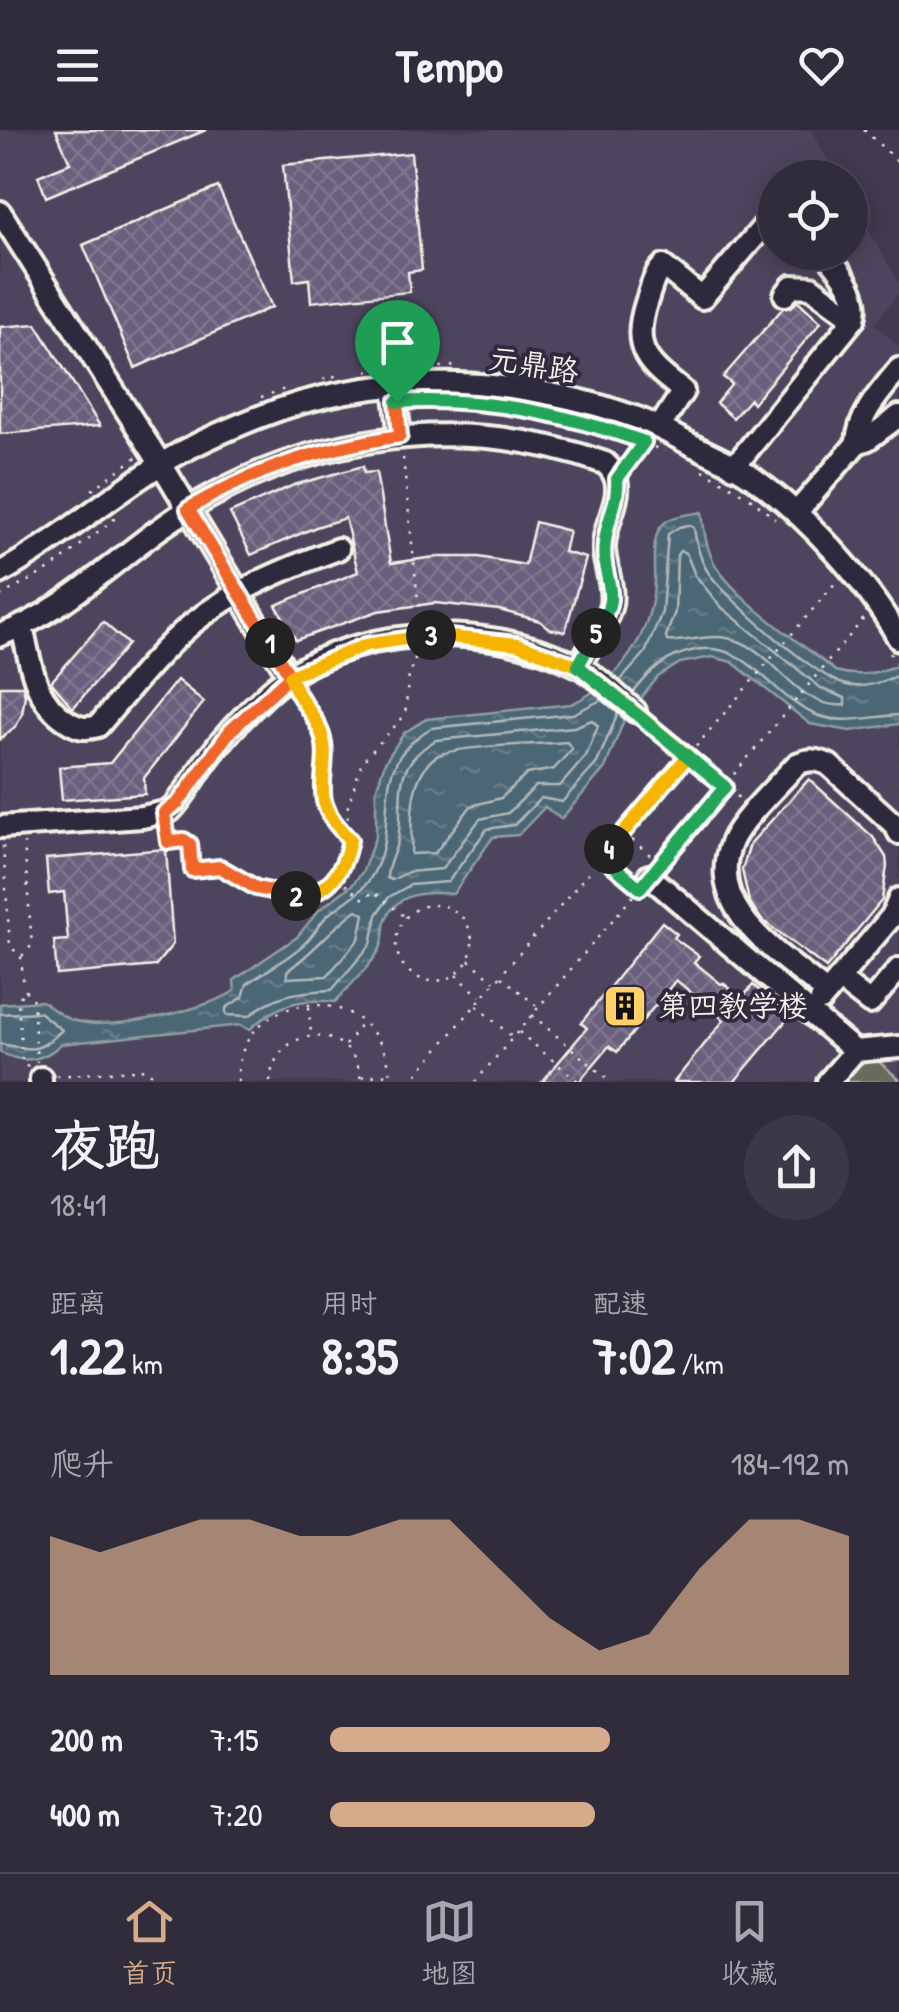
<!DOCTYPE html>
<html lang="zh">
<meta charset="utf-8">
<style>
:root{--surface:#312c3c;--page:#3d3847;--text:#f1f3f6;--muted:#a8a7af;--line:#4c4856;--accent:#d6ab8b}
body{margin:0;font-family:"Patrick Hand","LXGW WenKai TC",sans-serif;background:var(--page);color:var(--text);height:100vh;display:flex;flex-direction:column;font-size:38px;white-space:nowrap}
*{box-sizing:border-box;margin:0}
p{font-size:32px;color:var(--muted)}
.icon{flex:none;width:55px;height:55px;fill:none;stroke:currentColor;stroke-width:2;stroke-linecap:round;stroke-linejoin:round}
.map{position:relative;height:952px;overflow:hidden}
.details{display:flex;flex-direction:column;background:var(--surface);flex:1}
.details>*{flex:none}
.fabs{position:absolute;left:758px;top:30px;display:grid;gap:20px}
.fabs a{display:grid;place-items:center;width:110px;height:110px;border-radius:50%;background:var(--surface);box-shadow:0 5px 25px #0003,0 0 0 2px var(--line);font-size:50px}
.pin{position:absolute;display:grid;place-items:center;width:85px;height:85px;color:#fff;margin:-102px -42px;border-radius:50% 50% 50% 0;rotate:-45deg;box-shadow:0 0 10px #0007}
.pin .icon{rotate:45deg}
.km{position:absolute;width:50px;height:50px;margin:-25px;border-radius:50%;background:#222;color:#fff;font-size:28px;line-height:50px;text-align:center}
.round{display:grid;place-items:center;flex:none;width:105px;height:105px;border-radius:52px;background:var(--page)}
.headline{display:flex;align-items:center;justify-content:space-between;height:170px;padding:0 50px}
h1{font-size:55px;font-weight:700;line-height:75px}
.metrics{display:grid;grid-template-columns:repeat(3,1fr);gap:15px;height:170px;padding:10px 50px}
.metrics div{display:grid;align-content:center}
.metrics b{font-size:50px;font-weight:700}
.metrics small{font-size:28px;font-weight:400}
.metrics p{font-size:28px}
.chart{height:280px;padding:20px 50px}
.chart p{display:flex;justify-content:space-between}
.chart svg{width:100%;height:180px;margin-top:10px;fill:var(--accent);opacity:.7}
ul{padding:0 50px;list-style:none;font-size:32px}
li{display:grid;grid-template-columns:160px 120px 1fr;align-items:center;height:75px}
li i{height:25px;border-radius:12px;background:var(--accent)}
header{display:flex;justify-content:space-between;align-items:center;height:130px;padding:0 50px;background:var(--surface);font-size:45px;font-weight:700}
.dock{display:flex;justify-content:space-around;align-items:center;height:140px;border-top:2px solid var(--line);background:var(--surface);font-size:28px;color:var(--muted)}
.dock a{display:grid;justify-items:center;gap:5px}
.dock .active{color:var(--accent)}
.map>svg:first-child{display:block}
.built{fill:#4d455d}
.grass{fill:#686a5b;stroke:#aeaea2;stroke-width:2.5}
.water{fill:url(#water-ripples);stroke:#8f9ea2;stroke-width:2.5}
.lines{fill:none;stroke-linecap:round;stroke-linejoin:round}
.shore{stroke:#b1b9ba;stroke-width:2.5}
.building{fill:url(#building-cross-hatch);stroke:#f4f1e8;stroke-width:2.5}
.minor-casing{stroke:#f4f1e8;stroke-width:28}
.path{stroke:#f4f1e8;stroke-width:2.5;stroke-dasharray:2.5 8;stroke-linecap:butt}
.minor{stroke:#2f2a3d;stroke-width:20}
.split-1-casing{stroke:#fff;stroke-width:20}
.split-2-casing{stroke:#fff;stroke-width:20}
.split-3-casing{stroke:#fff;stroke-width:20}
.split-4-casing{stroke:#fff;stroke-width:20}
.split-5-casing{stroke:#fff;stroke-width:20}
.split-6-casing{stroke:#fff;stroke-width:20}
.split-1{stroke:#f0652b;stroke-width:12}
.split-2{stroke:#f0652b;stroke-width:12}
.split-3{stroke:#f5b400;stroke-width:12}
.split-4{stroke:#f5b400;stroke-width:12}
.split-5{stroke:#22a559;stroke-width:12}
.split-6{stroke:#22a559;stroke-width:12}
.labels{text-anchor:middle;stroke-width:8;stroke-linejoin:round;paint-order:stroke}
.street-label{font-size:30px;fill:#f4f1e8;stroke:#2f2a3d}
.poi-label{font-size:30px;fill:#f4f1e8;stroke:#2f2a3d;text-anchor:start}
</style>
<header><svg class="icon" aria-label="menu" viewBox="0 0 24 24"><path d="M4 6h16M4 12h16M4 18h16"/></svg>Tempo<svg class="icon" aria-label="heart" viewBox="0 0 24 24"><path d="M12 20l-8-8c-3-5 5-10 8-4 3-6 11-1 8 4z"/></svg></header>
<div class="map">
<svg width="899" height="952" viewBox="0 0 899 952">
<defs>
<pattern id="water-ripples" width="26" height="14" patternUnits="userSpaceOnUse" patternTransform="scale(2.5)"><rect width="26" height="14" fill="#4c6674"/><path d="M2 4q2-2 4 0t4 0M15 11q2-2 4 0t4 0" fill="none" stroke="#667c88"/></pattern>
<pattern id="building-cross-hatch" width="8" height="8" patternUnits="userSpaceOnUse" patternTransform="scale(2.5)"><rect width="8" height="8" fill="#6a5e7b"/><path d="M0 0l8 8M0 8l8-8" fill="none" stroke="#80768e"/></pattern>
</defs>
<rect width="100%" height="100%" fill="#413a50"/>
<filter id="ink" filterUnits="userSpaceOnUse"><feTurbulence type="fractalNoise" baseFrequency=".01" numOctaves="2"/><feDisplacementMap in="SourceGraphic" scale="20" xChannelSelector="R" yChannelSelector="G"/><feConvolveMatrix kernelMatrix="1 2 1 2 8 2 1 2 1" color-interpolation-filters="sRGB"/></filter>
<g filter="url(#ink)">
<!-- built -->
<path class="built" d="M0,0H812L837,47L775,48V122H850V69L899,152V162L875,194L899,217V952H0Z"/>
<!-- grass -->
<path class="grass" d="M864,919L899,949V952H836Z"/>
<!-- water -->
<path class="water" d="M702,382C704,400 706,420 716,436C740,473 800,512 835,541C859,548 876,543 899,535V594L850,601L810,594L732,532L712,527L680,533L658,547L624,590L605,638L561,689L545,677L518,705L493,707L453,764C426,761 395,762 385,792C383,800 384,809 381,816C376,831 347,858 335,872C299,867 276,875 249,900L241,895L61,914C43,931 22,934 0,922V874L42,871C53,879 63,888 76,891C114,901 202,881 235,861L234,850L297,807L319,780L353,754L363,741L376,705V660L385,632L404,603L426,589L571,574C619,553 652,504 654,452C655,437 651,412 660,398C668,385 688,385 702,382Z"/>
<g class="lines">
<!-- shore -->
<g class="shore">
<path d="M680,421L686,423L695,445L720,476L822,559L845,568V575C799,580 777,525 738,511C712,501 691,513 667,511L666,506L675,482L677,425Z"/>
<path d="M620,551L645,523L662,482L668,404L679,397L689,395L694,398C696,412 700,430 708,442C726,468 817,548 846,555C864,559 882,552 899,545"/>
<path d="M633,563C651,540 666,526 695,520C749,510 770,566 814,584C842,596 871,586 899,585"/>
<path d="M603,569L573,584L431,598C361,639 405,695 370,749C360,764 343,773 329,784C319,793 314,805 304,814C288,829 265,841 247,854L243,867L226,878V885L249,886C276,863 299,862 332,860L371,814L377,785L389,767L410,755L448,752L487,699L514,695L541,668L562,672L597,633L618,583"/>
<path d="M592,590L598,596L586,626L560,656H536L508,683L480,689L442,739L408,742L392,750L387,748C387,735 395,723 398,710C405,667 388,638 436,610L574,597Z"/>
<path d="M567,612L572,619L554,639L527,644L501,668L471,676L435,723L411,724C412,706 410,680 415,661C418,648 427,629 441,624C468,615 536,615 567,612Z"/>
<path d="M357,780L364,784L359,809L327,846L287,848V841C313,823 331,798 357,780Z"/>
<path d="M0,884L39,882L62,900C36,925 33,919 0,914"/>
</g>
</g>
<!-- building -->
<g class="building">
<path d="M56,0H206L46,67L38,46L70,33Z"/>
<path d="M411,23L422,140L408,142L410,162L311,172L309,149L294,151L283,35Z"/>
<path d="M218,57L272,177L135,238L83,115Z"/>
<path d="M798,171L821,192L753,273L750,269L733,288L716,273L732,254L723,247L783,178L791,177Z"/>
<path d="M36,194L100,296L0,304V197Z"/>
<path d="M363,336L364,343L376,342L391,433L435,427H479L525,435L535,392L569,401L564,422L586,428L565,502L550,499L540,491L499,480L435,473L378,481L296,510L276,475L358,442L345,388L316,397L251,425L230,383L294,355Z"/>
<path d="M103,492L128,514L73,578L51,552Z"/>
<path d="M177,550L204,572L144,648L145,664L62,670L59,637L110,633Z"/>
<path d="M0,556H23L25,565L22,584L16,596L0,609Z"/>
<path d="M809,649L873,707L886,727L887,736L882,770L826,838L761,789L749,771L742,740L750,714Z"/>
<path d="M166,719L173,814L155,836L57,845L54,811L68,810L64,762L49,764L46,729Z"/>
<path d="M662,792L677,804L674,808L699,826L694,832L721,854L723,853L742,868L753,855L790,886L734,952H674L724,890L676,850L617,922L609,916L579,952H542L587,898L581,893Z"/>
</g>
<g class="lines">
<!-- minor casing -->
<g class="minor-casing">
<g id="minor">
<path d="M0,82L169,347L289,546"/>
<path d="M785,165L792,156L811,157L854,189"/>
<path d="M394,256L400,307"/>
<path d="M659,298L683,261C647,233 631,220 646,173C651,159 653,146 663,136L702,168L775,83"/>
<path d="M857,313C858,285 882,260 899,239"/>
<path d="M734,337L854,189C862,165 840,141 825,122"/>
<path d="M796,383L857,313L868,309L899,286"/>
<path d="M0,443C58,411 107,368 163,333C193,314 226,300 259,287C377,240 519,245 637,288C656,295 674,306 692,315C712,325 734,334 752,347C807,386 866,450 899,509"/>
<path d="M22,497C31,534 33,569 67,591C78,598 85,600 98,596C128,561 157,523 193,493C237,458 287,438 338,419"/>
<path d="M0,505C59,484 107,437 158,400C287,306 453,279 605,333C634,359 602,389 604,420C605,438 614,455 611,474C607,495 588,517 579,536"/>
<path d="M0,697L142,687L170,681C185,666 194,647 206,631C224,606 246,583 268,563C344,494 486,490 574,534C597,545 616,565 635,581"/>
<path d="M649,746L855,921L828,952"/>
<path d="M839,849L870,873L899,839"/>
<path d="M827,863C783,826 702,780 732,711C741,690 780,653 797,634C809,629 817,629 829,635L895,695L899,703"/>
<path d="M821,870L892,786L899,769"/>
<path d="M855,921L899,917"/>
<path d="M41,948V952"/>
</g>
</g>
<!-- path -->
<g class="path">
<path d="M864,0L899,33"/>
<path d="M367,241L459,236"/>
<path d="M323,249L339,245"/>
<path d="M261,267L291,257"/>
<path d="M534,280L593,293L664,321"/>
<path d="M403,328L420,489"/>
<path d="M629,335L644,313"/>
<path d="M703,340L744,364"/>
<path d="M92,360L138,326"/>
<path d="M750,368L775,389"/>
<path d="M0,466L50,439L118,386"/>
<path d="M890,523L899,538"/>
<path d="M297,566C310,582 324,600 326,622C331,669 312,667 350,711"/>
<path d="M648,592L741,670"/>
<path d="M166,698L168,712L184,710L190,713L192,740L220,737L256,758L289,766L318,763L331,753L347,729L350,711L347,679L362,632L405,585L409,544L418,521"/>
<path d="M624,703L656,730"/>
<path d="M3,716L10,816L21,827L24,858"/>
<path d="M604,727L632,751"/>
<path d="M660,733L866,486"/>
<path d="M337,748L365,770L373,761L403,785"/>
<circle cx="434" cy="813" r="38"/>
<path d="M22,826L32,815L24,713"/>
<path d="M469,830L494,851"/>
<path d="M456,845L480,866"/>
<path d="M502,847L538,877"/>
<path d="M477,876L512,907"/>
<path d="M309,877L311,904"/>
<path d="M532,885L611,952"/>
<path d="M519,902L579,952"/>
<path d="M345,915L362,894"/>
<path d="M28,937L22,932L18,871L24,859L33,870L37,932"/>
<path d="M57,946L146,939L161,952"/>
<path d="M362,947L389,944"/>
<path d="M238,952C233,859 380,840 392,952"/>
<path d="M270,952C274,891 357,891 361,952"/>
<path d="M410,952L837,451"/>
<path d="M475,952L639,759"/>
</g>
<!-- minor -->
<use href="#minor" class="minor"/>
</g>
</g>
<g class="lines" filter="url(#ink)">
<!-- split-1 casing -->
<g class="split-1-casing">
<path id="split-1" d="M270,513L188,379C256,338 323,318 400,306L397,272"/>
</g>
<!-- split-2 casing -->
<g class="split-2-casing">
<path id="split-2" d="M270,513L290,546L230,601L178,673L164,683L168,712L184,710L190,714L192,740L220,737L256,758L296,766"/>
</g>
<!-- split-3 casing -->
<g class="split-3-casing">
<path id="split-3" d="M296,766C329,764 344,741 350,710C340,699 328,687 324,671C319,647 331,624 320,600C312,580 296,567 290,546L366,515L431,505"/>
</g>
<!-- split-4 casing -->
<g class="split-4-casing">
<path id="split-4" d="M431,505L517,514L578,536L688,626L609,719"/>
</g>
<!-- split-5 casing -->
<g class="split-5-casing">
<path id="split-5" d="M596,503L578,536L725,657L640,758L602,726L609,719"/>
</g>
<!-- split-6 casing -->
<g class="split-6-casing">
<path id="split-6" d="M397,272C483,267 563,283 644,312L617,349C619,372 607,389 605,412C600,453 625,459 596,503"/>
</g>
<!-- split-1 -->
<use href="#split-1" class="split-1"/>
<!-- split-2 -->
<use href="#split-2" class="split-2"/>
<!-- split-3 -->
<use href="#split-3" class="split-3"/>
<!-- split-4 -->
<use href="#split-4" class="split-4"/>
<!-- split-5 -->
<use href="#split-5" class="split-5"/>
<!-- split-6 -->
<use href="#split-6" class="split-6"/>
</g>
<!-- icons -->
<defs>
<g id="building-square" transform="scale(2.25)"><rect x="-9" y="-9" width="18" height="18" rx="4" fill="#ffd166" stroke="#2f2a3d"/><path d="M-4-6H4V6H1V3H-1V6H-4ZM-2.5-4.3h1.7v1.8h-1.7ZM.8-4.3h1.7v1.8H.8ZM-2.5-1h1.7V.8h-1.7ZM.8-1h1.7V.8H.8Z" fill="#111"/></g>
</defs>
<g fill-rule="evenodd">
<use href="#building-square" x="625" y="876"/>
</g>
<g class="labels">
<!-- street labels -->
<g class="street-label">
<text transform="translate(534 235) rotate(9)" y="10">元鼎路</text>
</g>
<!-- poi labels -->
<g class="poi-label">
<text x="658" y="886">第四教学楼</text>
</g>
</g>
</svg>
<div class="fabs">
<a><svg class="icon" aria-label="locate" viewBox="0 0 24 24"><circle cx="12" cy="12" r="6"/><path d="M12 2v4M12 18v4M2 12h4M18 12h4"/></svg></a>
</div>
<div class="pin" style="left:397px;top:272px;background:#1e9e55"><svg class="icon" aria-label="arrive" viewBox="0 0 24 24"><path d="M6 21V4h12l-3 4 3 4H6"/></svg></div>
<b class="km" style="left:270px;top:513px">1</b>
<b class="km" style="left:296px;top:766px">2</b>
<b class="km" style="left:431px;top:505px">3</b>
<b class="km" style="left:609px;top:719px">4</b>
<b class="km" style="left:596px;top:503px">5</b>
</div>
<section class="details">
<div class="headline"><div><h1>夜跑</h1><p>18:41</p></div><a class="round"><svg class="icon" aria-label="share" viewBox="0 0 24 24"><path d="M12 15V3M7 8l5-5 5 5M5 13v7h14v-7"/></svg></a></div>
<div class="metrics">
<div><p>距离</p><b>1.22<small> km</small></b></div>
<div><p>用时</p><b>8:35</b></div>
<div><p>配速</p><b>7:02<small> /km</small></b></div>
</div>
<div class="chart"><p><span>爬升</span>184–192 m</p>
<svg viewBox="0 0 160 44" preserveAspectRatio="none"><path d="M0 44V10L10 14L20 10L30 6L40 6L50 10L60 10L70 6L80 6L90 18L100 30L110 38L120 34L130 18L140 6L150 6L160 10V44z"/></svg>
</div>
<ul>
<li><b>200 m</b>7:15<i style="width:54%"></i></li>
<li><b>400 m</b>7:20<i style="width:51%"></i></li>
</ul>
</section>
<nav class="dock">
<a class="active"><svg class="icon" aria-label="home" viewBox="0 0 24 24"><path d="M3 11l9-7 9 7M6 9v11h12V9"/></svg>首页</a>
<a><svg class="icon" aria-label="map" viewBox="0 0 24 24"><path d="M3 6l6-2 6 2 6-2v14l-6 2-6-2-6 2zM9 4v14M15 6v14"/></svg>地图</a>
<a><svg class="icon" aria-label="saved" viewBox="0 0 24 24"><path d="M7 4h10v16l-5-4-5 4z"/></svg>收藏</a>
</nav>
